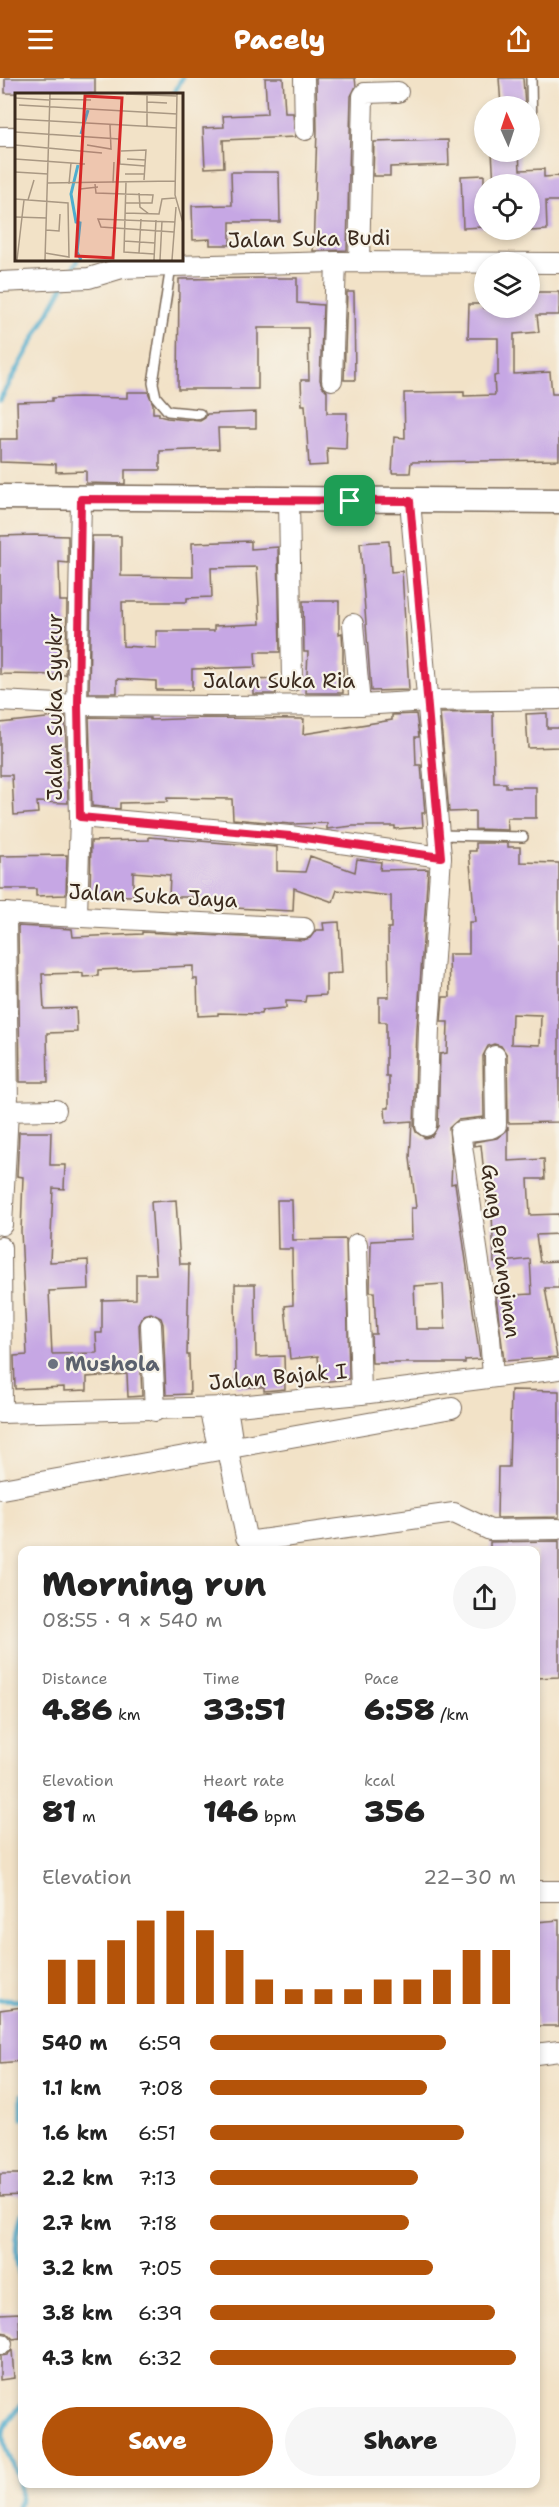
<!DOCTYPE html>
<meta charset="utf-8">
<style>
:root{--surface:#fff;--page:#f6f6f6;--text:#222;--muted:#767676;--accent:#b45309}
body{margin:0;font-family:"Shantell Sans",sans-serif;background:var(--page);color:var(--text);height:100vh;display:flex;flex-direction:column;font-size:22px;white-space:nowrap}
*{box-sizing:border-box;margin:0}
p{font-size:20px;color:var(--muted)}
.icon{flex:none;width:33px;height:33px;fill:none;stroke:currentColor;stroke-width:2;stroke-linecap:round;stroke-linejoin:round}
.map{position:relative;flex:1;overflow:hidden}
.panel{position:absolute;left:18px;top:1468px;width:522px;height:942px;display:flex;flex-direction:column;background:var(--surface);border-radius:12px;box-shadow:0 3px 9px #0003}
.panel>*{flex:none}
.needle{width:39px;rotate:357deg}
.tools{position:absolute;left:474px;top:18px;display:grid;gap:12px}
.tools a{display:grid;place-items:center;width:66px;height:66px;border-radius:50%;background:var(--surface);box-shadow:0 3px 9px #0003;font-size:30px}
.pin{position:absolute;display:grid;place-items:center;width:51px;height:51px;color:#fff;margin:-26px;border-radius:12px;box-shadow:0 3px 9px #0006}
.round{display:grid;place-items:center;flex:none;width:63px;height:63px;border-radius:32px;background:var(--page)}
.overview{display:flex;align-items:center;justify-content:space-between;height:102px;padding:0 24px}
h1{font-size:33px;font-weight:800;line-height:45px}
.stats{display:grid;grid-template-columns:repeat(3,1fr);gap:9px;height:102px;padding:6px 24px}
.stats div{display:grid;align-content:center}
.stats b{font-size:30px;font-weight:800}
.stats small{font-size:16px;font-weight:400}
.stats p{font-size:16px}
.chart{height:168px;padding:12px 24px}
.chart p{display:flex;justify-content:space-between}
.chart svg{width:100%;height:108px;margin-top:6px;stroke:var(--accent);stroke-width:6}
.action{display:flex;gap:12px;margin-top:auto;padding:12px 24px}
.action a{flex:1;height:69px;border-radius:36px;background:var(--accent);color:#fff;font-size:24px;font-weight:800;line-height:69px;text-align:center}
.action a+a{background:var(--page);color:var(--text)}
ul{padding:0 24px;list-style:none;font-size:20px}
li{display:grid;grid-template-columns:96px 72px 1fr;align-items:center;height:45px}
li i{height:15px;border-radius:8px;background:var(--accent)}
header{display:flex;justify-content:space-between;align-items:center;height:78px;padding:0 24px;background:var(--accent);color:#fff;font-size:27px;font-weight:800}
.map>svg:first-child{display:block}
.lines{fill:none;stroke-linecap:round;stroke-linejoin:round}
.stream{stroke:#4fadce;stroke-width:5}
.building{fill:#c6a7e4;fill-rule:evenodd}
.service-casing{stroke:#7b6a59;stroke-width:12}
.minor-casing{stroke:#7b6a59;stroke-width:22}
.tertiary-casing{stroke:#7b6a59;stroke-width:27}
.service{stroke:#fff;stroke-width:9}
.minor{stroke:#fff;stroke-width:20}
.tertiary{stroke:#fff;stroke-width:24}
.route-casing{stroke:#fff;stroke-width:12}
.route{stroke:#e11d48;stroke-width:8}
.worship-dot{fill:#6b7280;stroke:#f7f3e8;stroke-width:2}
.labels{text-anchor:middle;stroke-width:4.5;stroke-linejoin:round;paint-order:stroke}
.street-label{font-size:21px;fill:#3b2a1e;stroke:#f7f3e8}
.worship-label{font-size:21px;font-weight:bold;fill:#5b616d;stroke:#f7f3e8;text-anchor:start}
.inset-river{fill:none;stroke:#4fadce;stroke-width:3}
.inset-road{fill:none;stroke:#a99883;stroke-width:1.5}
.view{fill:#d62828;fill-opacity:0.15;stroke:#d62828;stroke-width:3}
.inset-edge{fill:none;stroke:#3b2a1e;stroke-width:3}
</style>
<header><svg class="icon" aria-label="menu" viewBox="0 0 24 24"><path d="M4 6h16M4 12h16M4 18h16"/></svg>Pacely<svg class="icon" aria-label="share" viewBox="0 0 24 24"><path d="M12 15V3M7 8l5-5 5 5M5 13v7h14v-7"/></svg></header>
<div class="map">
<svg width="559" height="2429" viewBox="0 0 559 2429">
<rect width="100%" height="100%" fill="#f7f3e8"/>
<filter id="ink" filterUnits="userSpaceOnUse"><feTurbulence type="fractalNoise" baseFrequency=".0167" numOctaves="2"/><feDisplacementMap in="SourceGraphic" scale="12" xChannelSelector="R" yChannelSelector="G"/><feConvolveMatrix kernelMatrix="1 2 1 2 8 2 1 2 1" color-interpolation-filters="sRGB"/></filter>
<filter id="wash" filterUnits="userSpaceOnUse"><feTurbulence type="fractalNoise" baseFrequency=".008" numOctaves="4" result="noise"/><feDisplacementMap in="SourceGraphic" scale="24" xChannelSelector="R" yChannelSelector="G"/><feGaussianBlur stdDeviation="1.35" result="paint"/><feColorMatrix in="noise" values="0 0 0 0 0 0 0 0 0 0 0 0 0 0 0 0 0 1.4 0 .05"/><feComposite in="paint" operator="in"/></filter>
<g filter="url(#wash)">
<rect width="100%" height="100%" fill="#f2e2c7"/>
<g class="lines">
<!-- stream -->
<g class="stream">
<path d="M174,16L182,0"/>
<path d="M69,197L78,182"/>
<path d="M0,322L65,205"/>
<path d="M0,1922L22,1923"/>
<path d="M22,2017V2040"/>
<path d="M22,2136C15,2157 14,2182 22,2203"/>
<path d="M18,2429C28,2404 5,2381 4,2359C3,2346 15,2335 22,2326"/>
</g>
</g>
<g id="blocks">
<!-- building -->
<g class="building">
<path d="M5,0H95V16L5,15Z"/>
<path d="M265,0H283L285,35H293L295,59L223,62L224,89L205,90L203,50L224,49L223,38L267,36Z"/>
<path d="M316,0H355L356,8L351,18L347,172L313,173L317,52Z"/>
<path d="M499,0H523L525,28H501Z"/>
<path d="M448,62L449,87L390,89V98H373L374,64Z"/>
<path d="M492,74H519L520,92L544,91V99L559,98V123H546L547,152L530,153V106H494Z"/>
<path d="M231,94H279L280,144H230V167H210V161L193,162L192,128L232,127Z"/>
<path d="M484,97V149L463,150L461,98Z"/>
<path d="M268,200H297V225L323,227L320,302L322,308L327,313V335H347L346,371L327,370L328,387L309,388L305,327H302L301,302H309L308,250H258V311H178L179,201Z"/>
<path d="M347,214H354L355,302H344Z"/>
<path d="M530,214H559V237H537L539,254L514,256V296L550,294L552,316H559V382L411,384L410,395H392L394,359L405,360L404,315L464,314V318L495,317L494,298L498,297V260H468L469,226H484V230H530Z"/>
<path d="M127,314H148L153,326V335H159V338L167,340L200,343L205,340L207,336L256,334V350H218L219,371L160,373V392H125V406L86,405V393L56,394V386L0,384V361H18L17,324L52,323V320L79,319L127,320Z"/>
<path d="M35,457L68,458V485L59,484L60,523H67L66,597L0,596V458Z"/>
<path d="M92,458H121V498L193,499L192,465L251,463V471L278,469L280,574H255L256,589L192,591V612H156V603L117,601V615H89ZM257,489L260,546L214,548V553H156V570L123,568L122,524H187V520L212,519L211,490Z"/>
<path d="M389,463L391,494L402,493L409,612L371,613L360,465Z"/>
<path d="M303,523H339V556L342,555L343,573V615H306L308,574H304Z"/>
<path d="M276,601V616H253V602Z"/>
<path d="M493,634L494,705H506V709H536V740H507L508,752L475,751V733L449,734L440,635Z"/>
<path d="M547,635V650H559V669L528,670L526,636Z"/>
<path d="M416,636L419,659H415L416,687H421L425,735H422L423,749L395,751V748H353L327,751V745L290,746L233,741L232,721L167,720V724L120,725V731L92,728L89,639L150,640V642L204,640L304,641L303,656L392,642V637Z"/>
<path d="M65,638L68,725L37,724L38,735L14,737L12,697H0V645Z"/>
<path d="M149,759L277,769V793L305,794L310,778L355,794L357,781L381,784L380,792L428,791L417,950L414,1048L416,1054L425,1060L432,1058L438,1048L440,976L447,975L448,944H441L443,919H450L449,876H469V844H475L469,773H476V765H508V769H520V784L559,785V1044L508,1045L507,977L501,968L494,966L488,968L483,978L484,1039L458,1042L449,1050L452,1083L451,1106L455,1105L480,1281L465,1282V1285H372L371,1256H376L374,1214H370L371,1163L412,1161L411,1130H416L410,1080L412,1043L386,1045L385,1030H389V998H386V944H379V919H389L388,850H391V818L337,812L333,824L294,810L293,833L196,828L197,819H169L170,797L133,794V818L90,817L91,763L149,762ZM512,936L541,937L540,967L511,966ZM443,1206L445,1251H416L414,1208Z"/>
<path d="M67,777L66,817L36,818V811H0V778Z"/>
<path d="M339,844L342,895L326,896V917L306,918L305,924L286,923V930L262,932L261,936L218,935V937L198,938L197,901H193V888L98,892V898L83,899V895L42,896L44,931L76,930L77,954L47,955L48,1004H20L18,848L72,851L73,859L142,856V854L303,862L310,860L316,852H324L323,845Z"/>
<path d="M508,1048V1083L544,1081L545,1101H528L530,1137L559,1136V1156L536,1157L540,1184L559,1183V1210H545L557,1279L504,1283L496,1218L532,1216L530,1181L494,1185L492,1135H488L481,1067L474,1068V1064L497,1060L506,1053Z"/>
<path d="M19,1054H51L50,1087H65L64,1111L53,1110L50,1184L88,1182L89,1211L49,1213L52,1276L97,1275L96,1255H102V1222L136,1221V1196H156L151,1124L176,1122L180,1186H189L187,1277H189L190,1316L166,1317L163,1246L161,1240L151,1235L144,1237L139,1247L142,1318L128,1319L127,1296L87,1299V1312L64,1313V1309L15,1311L14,1278L27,1277L21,1153L23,1099L17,1098Z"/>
<path d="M277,1122H292L293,1162L346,1161L349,1301L320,1304L318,1278L290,1281L285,1228L293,1227L292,1171H278Z"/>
<path d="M235,1206H255L256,1279L284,1278L285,1311L264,1313V1309H236Z"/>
<path d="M511,1312L559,1313V1439L497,1440L498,1389H509Z"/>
<path d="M559,1463V1599L536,1600V1473H490V1464Z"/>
<path d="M559,1842V1948H536V1844Z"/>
<path d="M22,1929V1983L0,1985V1932Z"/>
<path d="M0,2096H22V2117L0,2118Z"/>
<path d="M19,2235L20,2260L13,2261L7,2255L0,2254V2236Z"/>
<path d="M12,2272L14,2300L0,2302V2278L7,2277Z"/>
</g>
</g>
</g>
<g filter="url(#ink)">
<use href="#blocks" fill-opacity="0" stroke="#7b6a59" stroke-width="1.5"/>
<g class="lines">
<!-- service casing -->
<g class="service-casing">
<g id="service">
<path d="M531,0L532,60"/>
<path d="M171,188L153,305L156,319L168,333L200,336"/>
<path d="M440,757L523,759"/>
</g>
</g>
<!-- minor casing -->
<g class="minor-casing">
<g id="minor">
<path d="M304,0L305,52"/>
<path d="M0,59H16"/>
<path d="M359,184L363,18L365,15L398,14"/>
<path d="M0,204L89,200L122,190L171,188L336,184L559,185"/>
<path d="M332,302L336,184"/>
<path d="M289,422L292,603"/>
<path d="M353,546L360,627"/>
<path d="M0,623L77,627L216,628L360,627L429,623L559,621"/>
<path d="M80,739L290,758L441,779L410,423"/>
<path d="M0,835L304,850"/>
<path d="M77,837L80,739L77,627L81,421"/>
<path d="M0,1033L56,1032"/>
<path d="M426,1048L429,950L441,779"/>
<path d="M2,1147L8,1033L6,835"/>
<path d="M357,1166L361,1316"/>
<path d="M1,1169L2,1335"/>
<path d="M151,1247L155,1333"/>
<path d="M493,1298L490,1259L460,1054L491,1050L496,1047L495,978"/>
<path d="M227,1329L232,1361L228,1372L246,1459L254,1463L454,1435L490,1452L559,1451"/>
<path d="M209,1330L217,1364L228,1372"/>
<path d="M0,1335L227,1329L361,1316L559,1291"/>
<path d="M2,1411L452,1330"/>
<path d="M536,1813H559"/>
<path d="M536,1976L559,1973"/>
<path d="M0,2266H2"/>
</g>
</g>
<!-- tertiary casing -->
<g class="tertiary-casing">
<path id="tertiary" d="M0,419L559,423"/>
</g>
<!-- service -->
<use href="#service" class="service"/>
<!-- minor -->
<use href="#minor" class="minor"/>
<!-- tertiary -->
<use href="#tertiary" class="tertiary"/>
</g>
</g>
<g class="lines" filter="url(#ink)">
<!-- route casing -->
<g class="route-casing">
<path id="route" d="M81,421L410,423L441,779L290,758L80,739L78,627Z"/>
</g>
<!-- route -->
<use href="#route" class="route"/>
</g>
<!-- markers -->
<circle class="worship-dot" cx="53" cy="1286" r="6"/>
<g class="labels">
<!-- street labels -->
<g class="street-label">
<text transform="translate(309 161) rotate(-1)" y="7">Jalan Suka Budi</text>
<text x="279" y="610">Jalan Suka Ria</text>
<text transform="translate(55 629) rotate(-90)" y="7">Jalan Suka Syukur</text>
<text transform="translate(153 818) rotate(3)" y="7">Jalan Suka Jaya</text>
<text transform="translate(501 1173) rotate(82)" y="7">Gang Peranginan</text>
<text transform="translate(278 1299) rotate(-5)" y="7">Jalan Bajak I</text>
</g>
<!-- worship labels -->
<g class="worship-label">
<text x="65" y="1293">Mushola</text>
</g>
</g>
<!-- overview -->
<g transform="translate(15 15)">
<rect width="168" height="168" fill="#f2e2c7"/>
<path class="inset-river" d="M66,41L73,17M63,72L56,101L61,129L65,130L62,159L66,167"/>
<path class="inset-road" d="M111,1L162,3M162,1L160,102L168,130M0,5L34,7M34,6L76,7M132,9L152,10M4,12L162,21M0,26L162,35M132,34V2M0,39L104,46L105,71L130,73M0,52L87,60M72,52L96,56L95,32M106,58L131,57L129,87M0,66L70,71M112,66L131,67M0,79L33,81M66,79L67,58M110,81H129M111,89L109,159L139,161M32,90L160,88M98,90L99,69M54,91L56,70M80,91L81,100L138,102L137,110H110M65,96L83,94M124,100L125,114L134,121M0,106L53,110L54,164L30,160M13,107L19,87M110,120L144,121L147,106L160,105M0,124L32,125M31,137L44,138L45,121M159,139L86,134L83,126L160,129M109,148L140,150M124,160L126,126M2,167L9,107M30,167L35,1M139,167L141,127M145,167L147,128M157,167L161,114"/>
<path class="view" d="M70,3L107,5L98,165L61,163Z"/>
<rect width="168" height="168" class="inset-edge"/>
</g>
</svg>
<div class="tools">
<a><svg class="needle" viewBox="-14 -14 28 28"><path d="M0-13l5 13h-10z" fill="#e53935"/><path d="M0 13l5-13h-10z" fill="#767676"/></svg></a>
<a><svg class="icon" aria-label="locate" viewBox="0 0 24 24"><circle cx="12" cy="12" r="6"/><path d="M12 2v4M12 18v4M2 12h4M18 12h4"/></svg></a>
<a><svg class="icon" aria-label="layers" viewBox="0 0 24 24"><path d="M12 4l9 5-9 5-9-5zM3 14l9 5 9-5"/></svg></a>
</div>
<div class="pin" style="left:350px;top:423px;background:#1e9e55"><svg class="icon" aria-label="arrive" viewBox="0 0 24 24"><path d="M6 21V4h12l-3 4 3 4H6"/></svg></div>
<section class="panel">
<div class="overview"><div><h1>Morning run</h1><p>08:55 · 9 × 540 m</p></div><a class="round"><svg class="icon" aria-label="share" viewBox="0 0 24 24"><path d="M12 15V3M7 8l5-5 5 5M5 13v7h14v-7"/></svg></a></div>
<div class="stats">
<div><p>Distance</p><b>4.86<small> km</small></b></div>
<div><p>Time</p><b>33:51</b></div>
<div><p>Pace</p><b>6:58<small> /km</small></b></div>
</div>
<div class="stats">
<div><p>Elevation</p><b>81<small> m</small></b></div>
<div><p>Heart rate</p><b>146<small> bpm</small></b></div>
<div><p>kcal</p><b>356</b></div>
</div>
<div class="chart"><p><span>Elevation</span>22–30 m</p>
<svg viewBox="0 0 160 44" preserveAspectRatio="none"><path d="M5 44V26M15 44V26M25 44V18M35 44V10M45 44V6M55 44V14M65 44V22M75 44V34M85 44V38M95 44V38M105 44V38M115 44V34M125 44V34M135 44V30M145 44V22M155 44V22"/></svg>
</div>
<ul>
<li><b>540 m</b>6:59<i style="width:77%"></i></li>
<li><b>1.1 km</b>7:08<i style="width:71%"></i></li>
<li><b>1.6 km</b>6:51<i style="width:83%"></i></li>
<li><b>2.2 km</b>7:13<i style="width:68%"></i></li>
<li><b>2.7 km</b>7:18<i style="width:65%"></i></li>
<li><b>3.2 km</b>7:05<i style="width:73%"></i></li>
<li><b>3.8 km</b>6:39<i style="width:93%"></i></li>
<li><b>4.3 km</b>6:32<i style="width:100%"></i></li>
</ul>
<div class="action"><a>Save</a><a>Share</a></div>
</section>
</div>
